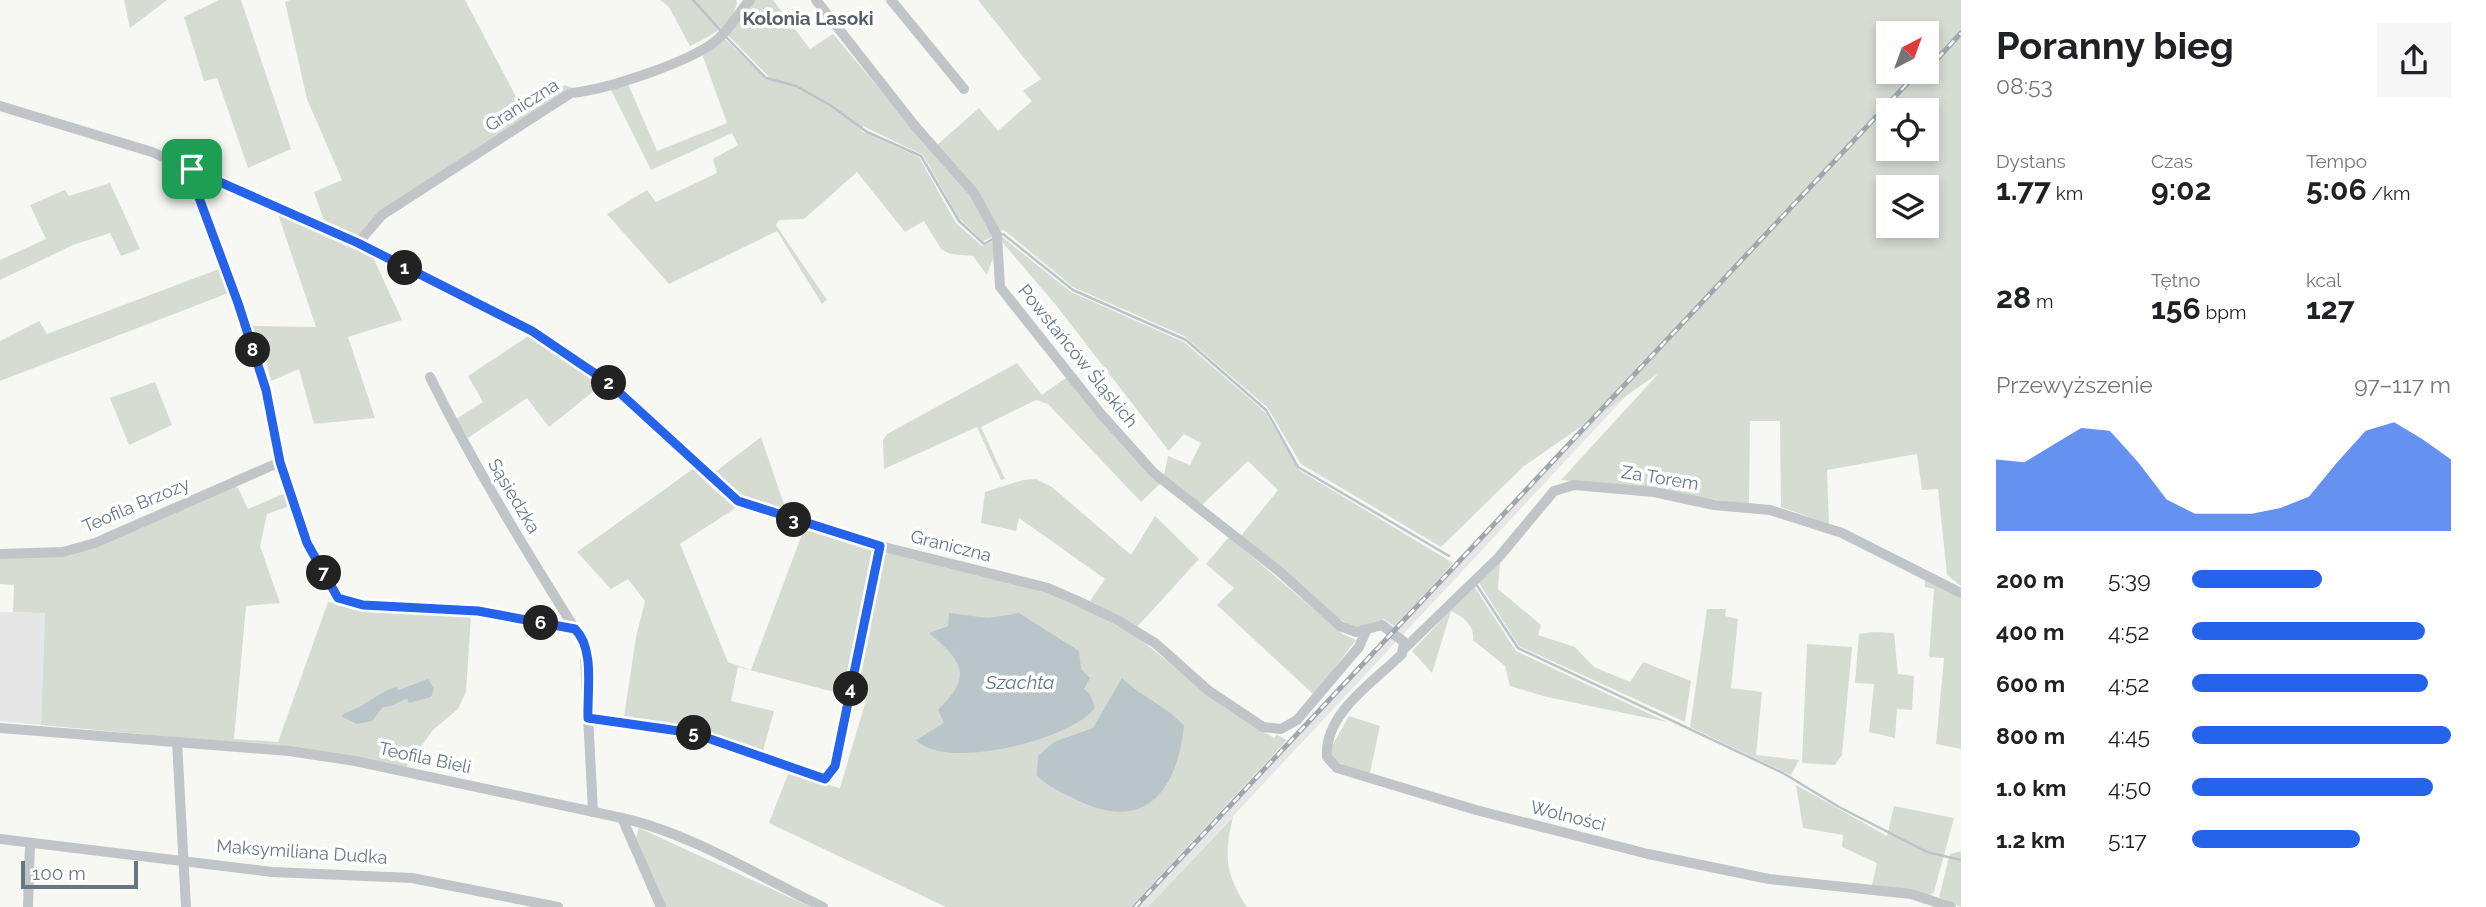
<!DOCTYPE html>
<html lang="pl">
<meta charset="utf-8">
<style>
:root{--surface:#fff;--page:#f6f6f6;--text:#202124;--muted:#757577;--accent:#2563eb}
body{margin:0;font-family:Raleway,sans-serif;background:var(--page);color:var(--text);height:100vh;display:flex;flex-direction:column;font-size:26px;white-space:nowrap}
*{box-sizing:border-box;margin:0}
p{font-size:23px;color:var(--muted)}
.icon{flex:none;width:38px;height:38px;fill:none;stroke:currentColor;stroke-width:2;stroke-linecap:round;stroke-linejoin:round}
.map{position:relative;flex:1;overflow:hidden}
.details{display:flex;flex-direction:column;background:var(--surface);width:525px}
.details>*{flex:none}
.needle{width:46px;rotate:41deg}
.fabs{position:absolute;left:1876px;top:21px;display:grid;gap:14px}
.fabs a{display:grid;place-items:center;width:63px;height:63px;border-radius:0px;background:var(--surface);box-shadow:0 4px 10px #0003;font-size:35px}
.scale{position:absolute;left:21px;bottom:18px;width:117px;box-sizing:border-box;padding-left:7px;border:4px solid #677884;border-top:0;font-size:19px;line-height:24px;white-space:nowrap;color:#677884;-webkit-text-stroke:5px #fff;paint-order:stroke}
.pin{position:absolute;display:grid;place-items:center;width:60px;height:60px;color:#fff;margin:-30px;border-radius:14px;box-shadow:0 4px 10px #0006}
.km{position:absolute;width:35px;height:35px;margin:-18px;border-radius:50%;background:#222;color:#fff;font-size:19px;line-height:35px;text-align:center}
.round{display:grid;place-items:center;flex:none;width:74px;height:74px;border-radius:0px;background:var(--page)}
.headline{display:flex;align-items:center;justify-content:space-between;height:119px;padding:0 35px}
h1{font-size:38px;font-weight:700;line-height:52px}
.stats{display:grid;grid-template-columns:repeat(3,1fr);gap:10px;height:119px;padding:7px 35px}
.stats div{display:grid;align-content:center}
.stats b{font-size:30px;font-weight:700}
.stats small{font-size:19px;font-weight:400}
.stats p{font-size:19px}
.chart{height:196px;padding:14px 35px}
.chart p{display:flex;justify-content:space-between}
.chart svg{width:100%;height:126px;margin-top:7px;fill:var(--accent);opacity:.7}
ul{padding:0 35px;list-style:none;font-size:23px}
li{display:grid;grid-template-columns:112px 84px 1fr;align-items:center;height:52px}
li i{height:18px;border-radius:9px;background:var(--accent)}
main{display:flex;flex:1;min-height:0}
.map>svg:first-child{display:block}
.built{fill:#e5e6e5}
.green{fill:#d7dcd3;fill-rule:evenodd}
.water{fill:#b9c5c9}
.lines{fill:none;stroke-linecap:round;stroke-linejoin:round}
.stream{stroke:#b9c5c9;stroke-width:2.5}
.minor{stroke:#c1c5c8;stroke-width:10}
.rail-casing{stroke:#a0a7ac;stroke-width:5}
.rail{stroke:#fff;stroke-width:2.5;stroke-dasharray:8;stroke-linecap:butt}
.route-casing{stroke:#fff;stroke-width:14}
.route{stroke:#2563eb;stroke-width:9}
.labels{text-anchor:middle;stroke-width:7;stroke-linejoin:round;paint-order:stroke}
.street-label{font-size:18px;fill:#677884;stroke:#fff}
.neighbourhood-label{font-size:19px;font-weight:bold;fill:#556169;stroke:#fff}
.water-label{font-size:19px;font-style:italic;fill:#637980;stroke:#fff}
</style>
<main>
<div class="map">
<svg width="1961" height="907" viewBox="0 0 1961 907">
<rect width="100%" height="100%" fill="#f7f7f4"/>
<!-- built -->
<g class="built">
<path d="M1961,38L1888,110V116L1148,907H1131L1795,201Z"/>
<path d="M0,612L45,613L41,725L0,721Z"/>
</g>
<!-- green -->
<g class="green">
<path d="M124,0H167L130,28Z"/>
<path d="M219,0H241L291,149L248,168L217,78L204,81L184,17Z"/>
<path d="M290,0H465L523,110L565,85L574,89L355,237L325,223L314,192L342,180L307,99L285,2Z"/>
<path d="M660,0H736L737,3C731,27 710,36 690,46L669,7Z"/>
<path d="M754,0H773L810,49L833,34L971,197L993,237L983,241L959,218L923,155L863,126L861,131L919,157L956,223L982,246L994,241L996,250L987,275L973,256L950,254L941,249L924,221L905,232L857,172L804,219L779,220L776,225L827,300L822,304L777,231L669,284L607,214L647,190L656,202L717,173L713,159L738,145L732,133L651,170L611,90L628,84L657,151L727,123L702,54L723,37L764,77H769L726,33Z"/>
<path d="M978,0H1961V586L1947,575L1938,489L1922,490L1917,454L1827,470L1829,524L1781,507L1780,421H1750L1749,504L1561,480L1659,373L1524,466L1441,547L1301,464L1267,407L1184,336L1073,287L1004,230L999,231L937,145L979,108L998,131L1032,101L1023,91L1041,79ZM1888,33H1927V72H1888ZM1888,110H1927V149H1888ZM1888,187H1927V226H1888Z"/>
<path d="M110,183L140,249L121,256L110,233L73,245L0,280V260L46,239L30,205L65,190L69,196Z"/>
<path d="M278,214L372,255L402,320L348,337L375,418L314,424L299,369L271,381L261,338L253,340L250,326L316,327Z"/>
<path d="M1002,237L1071,292L1184,342L1265,412L1299,470L1453,563L1395,627L1384,619L1354,628L1331,613L1240,537L1278,490L1248,461L1202,505L1164,475L1168,456L1190,465L1201,443L1184,434L1169,451L1055,304L1003,243Z"/>
<path d="M224,267L231,292L0,381V341L39,321L47,334Z"/>
<path d="M530,335L575,362L599,387L549,427L527,398L468,438L456,419L483,402L468,376Z"/>
<path d="M1017,363L1042,395L1067,377L1161,483L1141,502L1048,404L1036,400L981,427L1005,479L1001,480L977,427L884,469L883,440L887,434Z"/>
<path d="M155,382L172,425L129,445L110,398Z"/>
<path d="M761,437L787,513L746,502L714,473Z"/>
<path d="M693,469L720,495L739,506L680,544L728,662L751,670L804,529L875,550L842,694L738,667L731,701L774,711L763,751L696,729L624,717L636,637L645,601L628,579L611,589L577,552Z"/>
<path d="M1036,479L1052,487L1131,555L1155,516L1199,559L1137,627L1090,601L1105,579L1019,518L1016,531L981,523L985,492L1023,480Z"/>
<path d="M233,486L238,488L248,509L285,493L289,506L267,514L260,546L280,603L246,606L234,739L278,742L328,602L471,616L466,692L458,709L433,730L405,769L283,747L41,725L45,613L13,612L14,585L0,584V557H60Z"/>
<path d="M1229,537L1343,634L1356,640L1314,695L1217,605L1234,588L1206,564Z"/>
<path d="M892,552L1053,593L1135,635L1225,708L1274,738L1277,735L1287,740L1131,907H946L769,823L788,774L840,788L866,700L854,697L884,554Z"/>
<path d="M1500,561L1498,589L1541,625L1538,635L1575,647L1594,667L1630,682L1643,662L1691,681L1685,722L1519,646L1479,583Z"/>
<path d="M1925,580L1961,597V749L1936,744L1944,658L1929,657L1934,589L1925,587Z"/>
<path d="M1474,586L1516,651L1667,722L1547,697L1510,686L1505,666L1473,640C1475,626 1464,617 1451,611L1432,673L1412,651Z"/>
<path d="M1707,609H1726L1725,616L1738,619L1731,688L1762,692L1756,755L1799,760L1791,775L1690,727Z"/>
<path d="M1874,632L1894,633L1898,674L1914,676L1912,710L1897,709L1895,738L1869,732L1874,684L1855,683L1859,634Z"/>
<path d="M1807,644L1852,647L1842,755L1835,765L1802,763Z"/>
<path d="M1349,716L1380,726L1369,777L1333,760L1331,748Z"/>
<path d="M1796,785L1887,836L1894,806L1954,818L1934,892L1930,895L1872,885L1877,863L1842,847L1843,835L1803,828Z"/>
<path d="M1233,817C1224,855 1225,874 1247,907H1148Z"/>
<path d="M639,828L650,833L811,907H665L636,837Z"/>
<path d="M1961,851V907L1939,897L1950,854Z"/>
</g>
<!-- water -->
<g class="water">
<path d="M949,613L988,618L1019,613L1079,651L1081,669L1090,678L1084,689L1090,694L1095,708C1072,739 946,772 916,740L944,723L938,710C974,675 962,661 929,633L948,626Z"/>
<path d="M1122,678C1141,697 1166,705 1184,726C1177,789 1147,833 1079,801C1063,793 1050,788 1037,776L1038,756L1054,742L1093,728Z"/>
<path d="M428,679L434,689L431,697L409,703L407,699C398,701 393,707 383,707L372,721L357,724L341,716C348,711 354,710 361,706C372,700 382,691 396,687L399,690Z"/>
</g>
<g class="lines">
<!-- stream -->
<g class="stream">
<path d="M693,0L720,30"/>
<path d="M726,37L766,78L796,86L830,105L867,132L921,156L959,221L984,244L993,239"/>
<path d="M999,236L1003,234L1073,290L1186,340L1266,410L1298,467L1449,556"/>
<path d="M1476,584L1518,648L1783,773L1839,807L1927,852L1961,860"/>
</g>
<!-- minor -->
<g class="minor">
<path d="M816,0L915,126L974,193L997,235L1000,287L1101,414L1154,473L1279,571L1340,626L1356,632L1382,625L1404,642L1402,654C1374,682 1324,713 1327,757L1337,768L1476,810L1648,854L1769,879L1911,894L1951,907"/>
<path d="M891,0L964,89"/>
<path d="M0,106L152,152L358,243L532,332L583,363L636,405L738,501L880,546L1048,588L1078,601L1119,621L1155,643L1209,691L1263,727L1281,729L1297,720L1359,647L1366,631"/>
<path d="M188,168L253,349L266,390L280,462L307,543L338,598L363,605L478,611L575,629"/>
<path d="M358,243L382,215L571,93C605,90 695,61 719,38C731,27 739,12 750,0"/>
<path d="M430,377C473,464 523,546 575,629L584,638L593,812"/>
<path d="M0,554L63,552L95,543L280,462"/>
<path d="M1405,648L1499,557L1554,491L1574,485L1654,492L1714,505L1770,510L1842,533L1961,593"/>
<path d="M588,718L693,733L825,779L835,766L880,546"/>
<path d="M0,728L289,751L355,761L622,818C690,833 760,877 823,907"/>
<path d="M177,742L186,907"/>
<path d="M622,818L661,907"/>
<path d="M0,839L272,872L412,878L558,907"/>
<path d="M28,907L30,843"/>
</g>
<!-- rail casing -->
<g class="rail-casing">
<g id="rail">
<path d="M1927,70L1961,33"/>
<path d="M1135,907L1918,72"/>
</g>
</g>
<!-- rail -->
<use href="#rail" class="rail"/>
</g>
<g class="lines">
<!-- route casing -->
<g class="route-casing">
<path id="route" d="M188,168L358,243L532,331L609,383L738,501L880,546L835,766L825,779L693,733L588,718C587,690 595,649 575,629L478,611L363,605L338,598L307,543L280,462L266,390L238,303Z"/>
</g>
<!-- route -->
<use href="#route" class="route"/>
</g>
<g class="labels">
<!-- street labels -->
<g class="street-label">
<text transform="translate(522 105) rotate(-32)" y="6">Graniczna</text>
<text transform="translate(1078 356) rotate(51)" y="6">Powstańców Śląskich</text>
<text transform="translate(1660 478) rotate(9)" y="6">Za Torem</text>
<text transform="translate(514 496) rotate(59)" y="6">Sąsiedzka</text>
<text transform="translate(136 505) rotate(-23)" y="6">Teofila Brzozy</text>
<text transform="translate(951 546) rotate(14)" y="6">Graniczna</text>
<text transform="translate(425 758) rotate(12)" y="6">Teofila Bieli</text>
<text transform="translate(1568 816) rotate(14)" y="6">Wolności</text>
<text transform="translate(302 852) rotate(4)" y="6">Maksymiliana Dudka</text>
</g>
<!-- neighbourhood labels -->
<g class="neighbourhood-label">
<text x="808" y="25">Kolonia Lasoki</text>
</g>
<!-- water labels -->
<g class="water-label">
<text x="1020" y="689">Szachta</text>
</g>
</g>
</svg>
<div class="fabs">
<a><svg class="needle" viewBox="-14 -14 28 28"><path d="M0-13l5 13h-10z" fill="#e53935"/><path d="M0 13l5-13h-10z" fill="#757577"/></svg></a>
<a><svg class="icon" aria-label="locate" viewBox="0 0 24 24"><circle cx="12" cy="12" r="6"/><path d="M12 2v4M12 18v4M2 12h4M18 12h4"/></svg></a>
<a><svg class="icon" aria-label="layers" viewBox="0 0 24 24"><path d="M12 4l9 5-9 5-9-5zM3 14l9 5 9-5"/></svg></a>
</div>
<div class="scale">100 m</div>
<div class="pin" style="left:192px;top:169px;background:#1e9e55"><svg class="icon" aria-label="arrive" viewBox="0 0 24 24"><path d="M6 21V4h12l-3 4 3 4H6"/></svg></div>
<b class="km" style="left:405px;top:268px">1</b>
<b class="km" style="left:609px;top:383px">2</b>
<b class="km" style="left:794px;top:520px">3</b>
<b class="km" style="left:851px;top:689px">4</b>
<b class="km" style="left:694px;top:733px">5</b>
<b class="km" style="left:541px;top:623px">6</b>
<b class="km" style="left:324px;top:573px">7</b>
<b class="km" style="left:253px;top:350px">8</b>
</div>
<section class="details">
<div class="headline"><div><h1>Poranny bieg</h1><p>08:53</p></div><a class="round"><svg class="icon" aria-label="share" viewBox="0 0 24 24"><path d="M12 15V3M7 8l5-5 5 5M5 13v7h14v-7"/></svg></a></div>
<div class="stats">
<div><p>Dystans</p><b>1.77<small> km</small></b></div>
<div><p>Czas</p><b>9:02</b></div>
<div><p>Tempo</p><b>5:06<small> /km</small></b></div>
</div>
<div class="stats">
<div><b>28<small> m</small></b></div>
<div><p>Tętno</p><b>156<small> bpm</small></b></div>
<div><p>kcal</p><b>127</b></div>
</div>
<div class="chart"><p><span>Przewyższenie</span>97–117 m</p>
<svg viewBox="0 0 160 44" preserveAspectRatio="none"><path d="M0 44V19L10 20L20 14L30 8L40 9L50 20L60 33L70 38L80 38L90 38L100 36L110 32L120 20L130 9L140 6L150 12L160 19V44z"/></svg>
</div>
<ul>
<li><b>200 m</b>5:39<i style="width:50%"></i></li>
<li><b>400 m</b>4:52<i style="width:90%"></i></li>
<li><b>600 m</b>4:52<i style="width:91%"></i></li>
<li><b>800 m</b>4:45<i style="width:100%"></i></li>
<li><b>1.0 km</b>4:50<i style="width:93%"></i></li>
<li><b>1.2 km</b>5:17<i style="width:65%"></i></li>
</ul>
</section>
</main>
